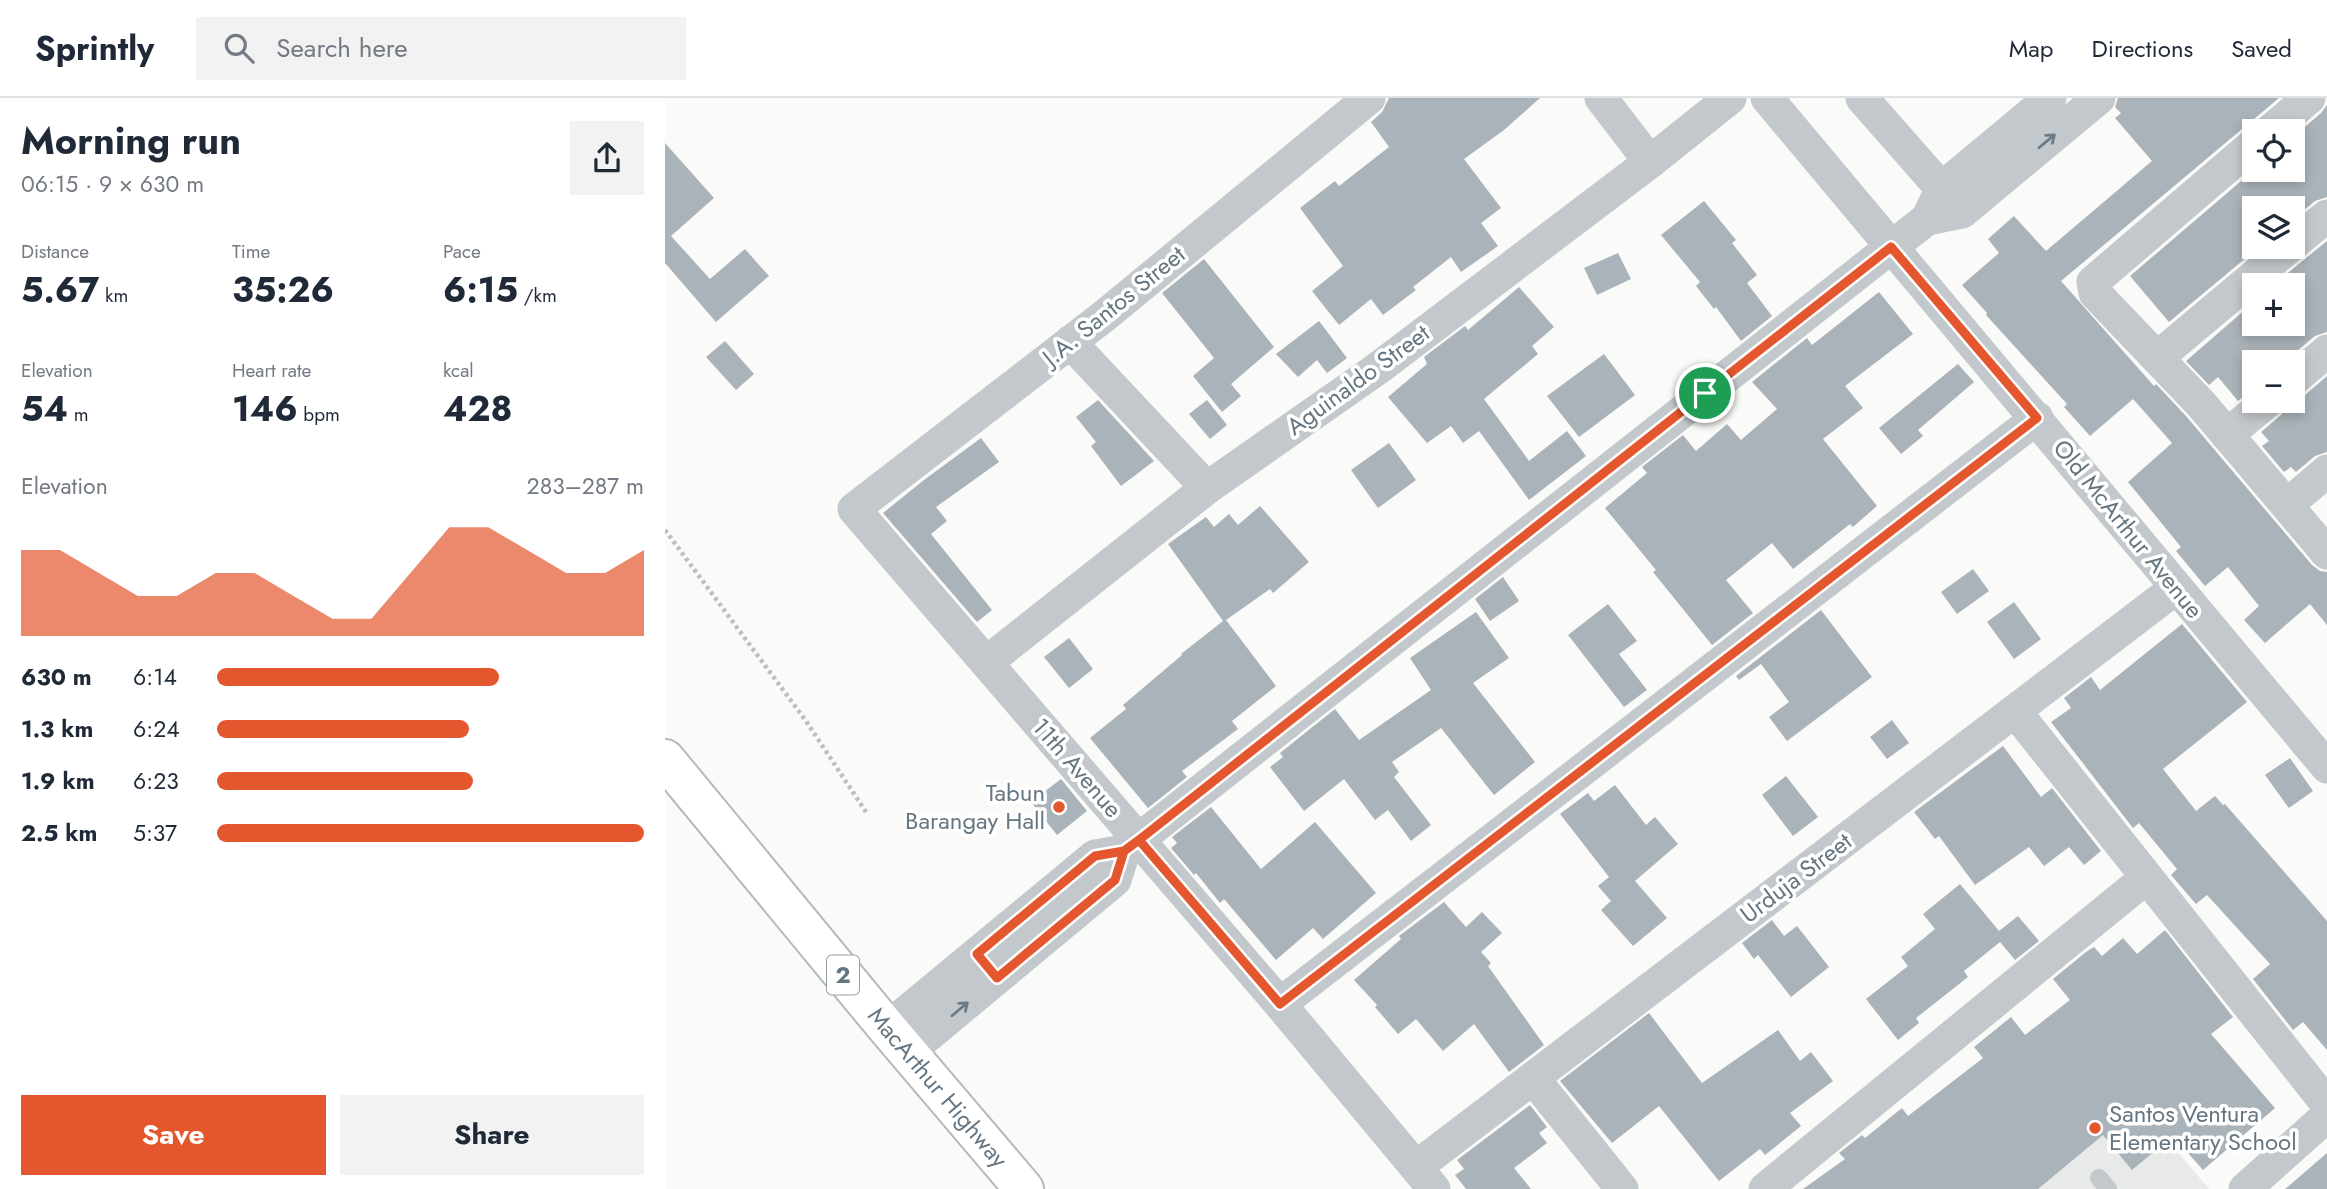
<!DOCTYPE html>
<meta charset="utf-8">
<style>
:root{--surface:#fff;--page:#f2f2f3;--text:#1f2937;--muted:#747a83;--line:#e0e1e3;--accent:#e4572e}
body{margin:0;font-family:Jost,sans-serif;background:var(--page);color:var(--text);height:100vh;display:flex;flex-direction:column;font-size:26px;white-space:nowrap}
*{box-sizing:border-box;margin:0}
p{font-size:23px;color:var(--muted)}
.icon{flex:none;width:38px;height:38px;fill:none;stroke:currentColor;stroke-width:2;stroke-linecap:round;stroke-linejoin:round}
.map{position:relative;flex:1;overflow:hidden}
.sheet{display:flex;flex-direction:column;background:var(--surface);width:665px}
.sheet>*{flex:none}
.controls{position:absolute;left:1577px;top:21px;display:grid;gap:14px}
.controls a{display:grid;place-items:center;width:63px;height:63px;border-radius:0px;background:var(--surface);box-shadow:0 4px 10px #0003;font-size:35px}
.pin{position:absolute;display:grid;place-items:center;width:60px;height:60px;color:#fff;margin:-30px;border:4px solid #fff;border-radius:50%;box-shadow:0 2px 7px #0007}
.round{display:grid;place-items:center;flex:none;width:74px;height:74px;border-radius:0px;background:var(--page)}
.headline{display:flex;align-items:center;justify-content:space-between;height:119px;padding:0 21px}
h1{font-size:38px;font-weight:700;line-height:52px}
.metrics{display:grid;grid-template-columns:repeat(3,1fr);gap:10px;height:119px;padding:7px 21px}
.metrics div{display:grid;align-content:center}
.metrics b{font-size:35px;font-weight:700}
.metrics small{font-size:19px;font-weight:400}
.metrics p{font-size:19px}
.chart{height:196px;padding:14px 21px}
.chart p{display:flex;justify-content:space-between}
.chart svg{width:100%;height:126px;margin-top:7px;fill:var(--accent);opacity:.7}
.button{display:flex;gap:14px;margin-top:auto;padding:14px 21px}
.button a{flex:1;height:80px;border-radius:0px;background:var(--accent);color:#fff;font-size:28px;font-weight:700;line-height:80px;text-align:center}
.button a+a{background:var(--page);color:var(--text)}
ul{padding:0 21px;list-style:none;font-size:23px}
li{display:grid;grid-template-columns:112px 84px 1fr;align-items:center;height:52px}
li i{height:18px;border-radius:9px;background:var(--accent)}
header{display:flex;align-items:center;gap:42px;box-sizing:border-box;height:98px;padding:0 35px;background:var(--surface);border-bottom:2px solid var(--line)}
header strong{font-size:33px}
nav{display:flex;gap:38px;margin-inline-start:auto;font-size:24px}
.search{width:490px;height:63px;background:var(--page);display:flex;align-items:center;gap:18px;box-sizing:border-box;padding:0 24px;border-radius:0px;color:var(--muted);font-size:26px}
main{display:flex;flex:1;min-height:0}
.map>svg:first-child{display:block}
.built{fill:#e8e9e9}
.building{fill:#aab3b9}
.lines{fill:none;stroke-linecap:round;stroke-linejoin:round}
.trunk-casing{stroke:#b4b9bd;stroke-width:42}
.path{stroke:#bbbfc2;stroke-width:4.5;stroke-dasharray:3.5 3.5;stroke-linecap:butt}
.service{stroke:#c3c8cc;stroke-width:18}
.minor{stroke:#c3c8cc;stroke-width:33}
.trunk{stroke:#fff;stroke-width:38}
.oneway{stroke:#6a7a87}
.route-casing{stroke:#fff;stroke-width:14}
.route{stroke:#e4572e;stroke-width:9}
.poi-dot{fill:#e4572e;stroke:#fff;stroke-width:2.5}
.labels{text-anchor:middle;stroke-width:7;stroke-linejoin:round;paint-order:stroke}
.shield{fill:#fff;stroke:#939fa8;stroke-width:2}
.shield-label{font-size:23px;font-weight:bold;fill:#657683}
.street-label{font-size:24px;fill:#657683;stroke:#fff}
.poi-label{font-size:24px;fill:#657683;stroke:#fff;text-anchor:end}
</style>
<header>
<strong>Sprintly</strong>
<div class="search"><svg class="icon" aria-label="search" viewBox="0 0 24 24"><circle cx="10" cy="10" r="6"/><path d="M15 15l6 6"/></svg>Search here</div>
<nav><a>Map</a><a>Directions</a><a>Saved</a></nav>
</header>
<main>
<section class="sheet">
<div class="headline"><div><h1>Morning run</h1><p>06:15 · 9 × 630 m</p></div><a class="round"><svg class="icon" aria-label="share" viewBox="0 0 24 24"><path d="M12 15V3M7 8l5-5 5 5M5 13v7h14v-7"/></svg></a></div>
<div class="metrics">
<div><p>Distance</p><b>5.67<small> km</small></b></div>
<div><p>Time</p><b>35:26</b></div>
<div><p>Pace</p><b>6:15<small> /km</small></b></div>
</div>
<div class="metrics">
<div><p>Elevation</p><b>54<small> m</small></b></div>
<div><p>Heart rate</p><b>146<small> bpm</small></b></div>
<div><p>kcal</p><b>428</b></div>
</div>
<div class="chart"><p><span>Elevation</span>283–287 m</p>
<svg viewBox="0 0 160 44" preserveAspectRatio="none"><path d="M0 44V14L10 14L20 22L30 30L40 30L50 22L60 22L70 30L80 38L90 38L100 22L110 6L120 6L130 14L140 22L150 22L160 14V44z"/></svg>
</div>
<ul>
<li><b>630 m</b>6:14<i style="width:66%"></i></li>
<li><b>1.3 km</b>6:24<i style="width:59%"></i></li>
<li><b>1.9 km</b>6:23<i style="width:60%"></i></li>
<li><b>2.5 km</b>5:37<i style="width:100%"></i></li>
</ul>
<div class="button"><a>Save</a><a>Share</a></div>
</section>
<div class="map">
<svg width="1662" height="1091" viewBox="0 0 1662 1091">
<rect width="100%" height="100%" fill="#fafaf8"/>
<!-- built -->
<path class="built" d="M1440,968L1544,1091H1298Z"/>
<!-- building -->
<g class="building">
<path d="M724,0H875L839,32L799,61L836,110L816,125L833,148L796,174L786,159L748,189L751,192L718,217L706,201L674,227L647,193L678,168L635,110L670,83L674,88L724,49L706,24L717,14Z"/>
<path d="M1453,0H1614L1396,183L1489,288L1491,286L1521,318L1647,467L1655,473L1662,474V527L1645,506L1600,545L1579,522L1594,508L1563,469L1540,488L1511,453L1516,449L1463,384L1507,345L1468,301L1425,338L1399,309L1402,306L1321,217L1322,215L1297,187L1334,155L1323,141L1349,118L1381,153L1487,63L1450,20L1456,15L1450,9Z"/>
<path d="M1662,7V99L1650,103L1628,121V110H1589V149H1594L1504,224L1465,178L1589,72H1628V39L1656,15Z"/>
<path d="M0,45L49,100L6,138L45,181L80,151L104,178L51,224L0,165Z"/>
<path d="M1039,103L1071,142L1067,145L1092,177L1082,185L1107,218L1076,243L1051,209L1049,211L1031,188L1035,184L996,137Z"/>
<path d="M1662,143V234L1650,238L1619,264H1589V290L1573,303L1553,279L1544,287L1521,263L1589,204V226H1628V187H1608Z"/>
<path d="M953,155L966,181L932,197L919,170Z"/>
<path d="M539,161L609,249L566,286L576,298L557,314L528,278L549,260L497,195Z"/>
<path d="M854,189L889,229L867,248L873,256L819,301L864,363L902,333L921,358L864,402L814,333L798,345L786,328L762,345L723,299L762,266L759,259L800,228L803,232Z"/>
<path d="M1214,194L1248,236L1180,288L1198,310L1158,341L1212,408L1188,429L1185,426L1128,471L1107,445L1061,482L1088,515L1047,547L988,474L991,472L940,410L982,375L977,369L1018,337L1031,353L1062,326L1076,342L1112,311L1087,284L1142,240L1147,247Z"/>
<path d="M654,223L682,260L662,275L652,262L633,279L611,256Z"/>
<path d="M60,243L89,276L71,292L41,259Z"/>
<path d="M939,256L970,297L914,339L882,298Z"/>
<path d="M1293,266L1309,284L1253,332L1258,338L1236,356L1214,330Z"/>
<path d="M1662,278V354L1650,358L1631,374L1626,369L1619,374L1597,348L1604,343L1596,334L1616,317L1621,310L1622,303L1640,297Z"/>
<path d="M433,302L489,363L456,388L426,348L431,344L411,319Z"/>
<path d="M542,302L562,327L545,341L524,316Z"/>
<path d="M316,340L334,364L271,409L282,423L266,436L327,512L312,524L218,415L259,382Z"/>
<path d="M724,345L751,382L713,410L686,372Z"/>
<path d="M595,408L644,464L608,495L605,491L561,522L611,588L567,623L573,631L517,673L522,679L483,710L425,640L461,611L458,607L517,557L516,556L558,523L503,446L541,419L549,429L564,416L573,427Z"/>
<path d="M1308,471L1324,493L1292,516L1276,494Z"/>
<path d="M838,479L854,503L825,523L810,501Z"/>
<path d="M1349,504L1376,541L1349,561L1322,524Z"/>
<path d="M943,506L972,543L954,556L982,592L959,609L903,537Z"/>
<path d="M1156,512L1207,579L1122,643L1104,619L1124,604L1096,566L1074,582L1071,578Z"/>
<path d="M811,514L844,560L808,585L870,664L829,697L776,630L727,664L734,674L729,679L766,727L746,743L723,712L710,722L679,681L639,713L605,669L618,659L615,655L670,611L694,642L766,592L745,560Z"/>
<path d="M1517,526L1582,604L1498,671L1531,713L1550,698L1558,707L1560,706L1662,823V952L1638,924L1628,932L1588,881L1605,866L1542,797L1531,806L1506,777L1512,771L1474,725L1468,730L1386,624L1406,610L1399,600L1426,579L1435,592Z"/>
<path d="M404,540L428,571L404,590L379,559Z"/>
<path d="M1227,622L1244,645L1222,661L1205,639Z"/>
<path d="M1338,648L1376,699L1387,690L1436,753L1419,767L1404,749L1379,768L1364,749L1310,787L1274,738L1270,741L1249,714Z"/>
<path d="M1625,660L1648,693L1624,710L1600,677Z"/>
<path d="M1121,678L1153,719L1128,738L1097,697Z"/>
<path d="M396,681L422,713L392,737L366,704Z"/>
<path d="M950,687L981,727L990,719L1013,746L970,783L1002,820L968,848L936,812L946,803L933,788L944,779L895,716L923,695L929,703Z"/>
<path d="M546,709L596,771L650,724L711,795L658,841L648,830L611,862L559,801L555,805L531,775L529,777L506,750L512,745L507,739Z"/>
<path d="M1295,786L1334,833L1353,818L1374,843L1350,862L1335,844L1299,873L1303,879L1251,920L1254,925L1233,942L1201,901L1243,868L1236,859L1270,831L1258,816Z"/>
<path d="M779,804L801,829L817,814L837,835L816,854L826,865L823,868L879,947L844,974L809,926L778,953L751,921L733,936L710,909L712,907L689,882L736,841L734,838Z"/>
<path d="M1107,822L1119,838L1132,828L1164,869L1126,899L1093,857L1089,861L1077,845Z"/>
<path d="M1500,832L1568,919L1546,936L1610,1010L1538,1072L1508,1038L1467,1072L1438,1037L1373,1091H1138L1180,1061L1174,1055L1197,1037L1200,1040L1237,1010L1243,1018L1318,960L1309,949L1346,919L1360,937L1405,902L1388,881L1421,854L1429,849L1437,858L1458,840L1472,856Z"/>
<path d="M984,915L1037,985L1113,932L1135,963L1146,954L1168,983L1125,1015L1136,1028L1100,1057L1095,1051L1054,1083L994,1008L947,1045L895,983Z"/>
<path d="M865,1007L882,1029L874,1035L882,1045L849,1070L866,1091H801L790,1077L799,1071L792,1062Z"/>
<path d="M1662,1055V1091H1620Z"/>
</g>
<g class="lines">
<!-- trunk casing -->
<g class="trunk-casing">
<g id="trunk">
<path id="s1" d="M0,661L222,930L359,1091"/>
</g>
</g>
<!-- path -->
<path class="path" d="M0,432L141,623L201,714"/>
<!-- service -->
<path class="service" d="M1434,1080L1443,1091"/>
<!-- minor -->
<g class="minor">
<path d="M704,0L438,219L189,411L615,906L769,1091"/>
<path d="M936,0L985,64"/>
<path d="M1102,0L1662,669"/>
<path d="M1197,0L1291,107"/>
<path d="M1605,33L1644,0"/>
<path d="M1589,46L1428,184L1430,195L1537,307L1662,455"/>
<path d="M1262,121L1297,114L1434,0"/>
<path d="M1628,146L1662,118"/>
<path d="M405,244L542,390"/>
<path d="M1493,259L1624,149"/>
<path d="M1628,282L1662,253"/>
<path d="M1562,337L1603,303"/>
<path d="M1622,407L1662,373"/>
<path d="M322,564L542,390L712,271L985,64L1065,0"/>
<path d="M1350,613L1662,1006"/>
<path d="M615,906L1372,320"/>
<path d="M222,930L430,758L459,753L1262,121L1277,90L1385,0"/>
<path d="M242,955L450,782L459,753"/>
<path d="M868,980L957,1091"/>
<path d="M751,1069L1511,490"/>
<path d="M1100,1091L1481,780"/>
<path d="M1580,1091L1662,1018"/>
</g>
<!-- trunk -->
<use href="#trunk" class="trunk"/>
</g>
<!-- one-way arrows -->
<defs><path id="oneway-shaft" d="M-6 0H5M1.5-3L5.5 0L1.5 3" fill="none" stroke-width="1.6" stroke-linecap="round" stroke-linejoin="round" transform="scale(1.75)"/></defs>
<g class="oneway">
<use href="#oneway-shaft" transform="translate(1382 43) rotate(-40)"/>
<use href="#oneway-shaft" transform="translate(295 911) rotate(-40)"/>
</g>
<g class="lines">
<!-- route casing -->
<g class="route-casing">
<path id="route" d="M1040,295L474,742L459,753L430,758L312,856L332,880L450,782L459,753L474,742L615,906L1372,320L1226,149L1040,295"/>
</g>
<!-- route -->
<use href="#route" class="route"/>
</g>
<!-- markers -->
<g class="poi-dot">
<circle cx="394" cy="709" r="7"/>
<circle cx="1430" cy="1030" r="7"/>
</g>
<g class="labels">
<!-- shield labels -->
<rect class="shield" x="162" y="857.5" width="32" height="39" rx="5"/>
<g class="shield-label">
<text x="178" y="885">2</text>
</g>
<!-- street labels -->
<g class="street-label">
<text transform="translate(449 208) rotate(-39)" y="8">J.A. Santos Street</text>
<text transform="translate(693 282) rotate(-36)" y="8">Aguinaldo Street</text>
<text transform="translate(1463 431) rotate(51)" y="8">Old McArthur Avenue</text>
<text transform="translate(412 670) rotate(49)" y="8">11th Avenue</text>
<text transform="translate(1131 780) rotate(-37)" y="8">Urduja Street</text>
<text dy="8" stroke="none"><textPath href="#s1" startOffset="427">MacArthur Highway</textPath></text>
</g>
<!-- poi labels -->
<g class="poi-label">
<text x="380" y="703">Tabun<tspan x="380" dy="28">Barangay Hall</tspan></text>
<text x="1444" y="1024" text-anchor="start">Santos Ventura<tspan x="1444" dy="28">Elementary School</tspan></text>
</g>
</g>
</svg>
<div class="controls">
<a><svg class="icon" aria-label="locate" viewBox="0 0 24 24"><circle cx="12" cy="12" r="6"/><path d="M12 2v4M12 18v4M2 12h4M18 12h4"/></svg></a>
<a><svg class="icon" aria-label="layers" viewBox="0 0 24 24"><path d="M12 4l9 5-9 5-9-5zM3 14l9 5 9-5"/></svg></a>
<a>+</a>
<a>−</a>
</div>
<div class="pin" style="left:1040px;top:295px;background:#1e9e55"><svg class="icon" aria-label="arrive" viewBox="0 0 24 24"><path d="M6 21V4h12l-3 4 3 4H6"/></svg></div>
</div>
</main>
